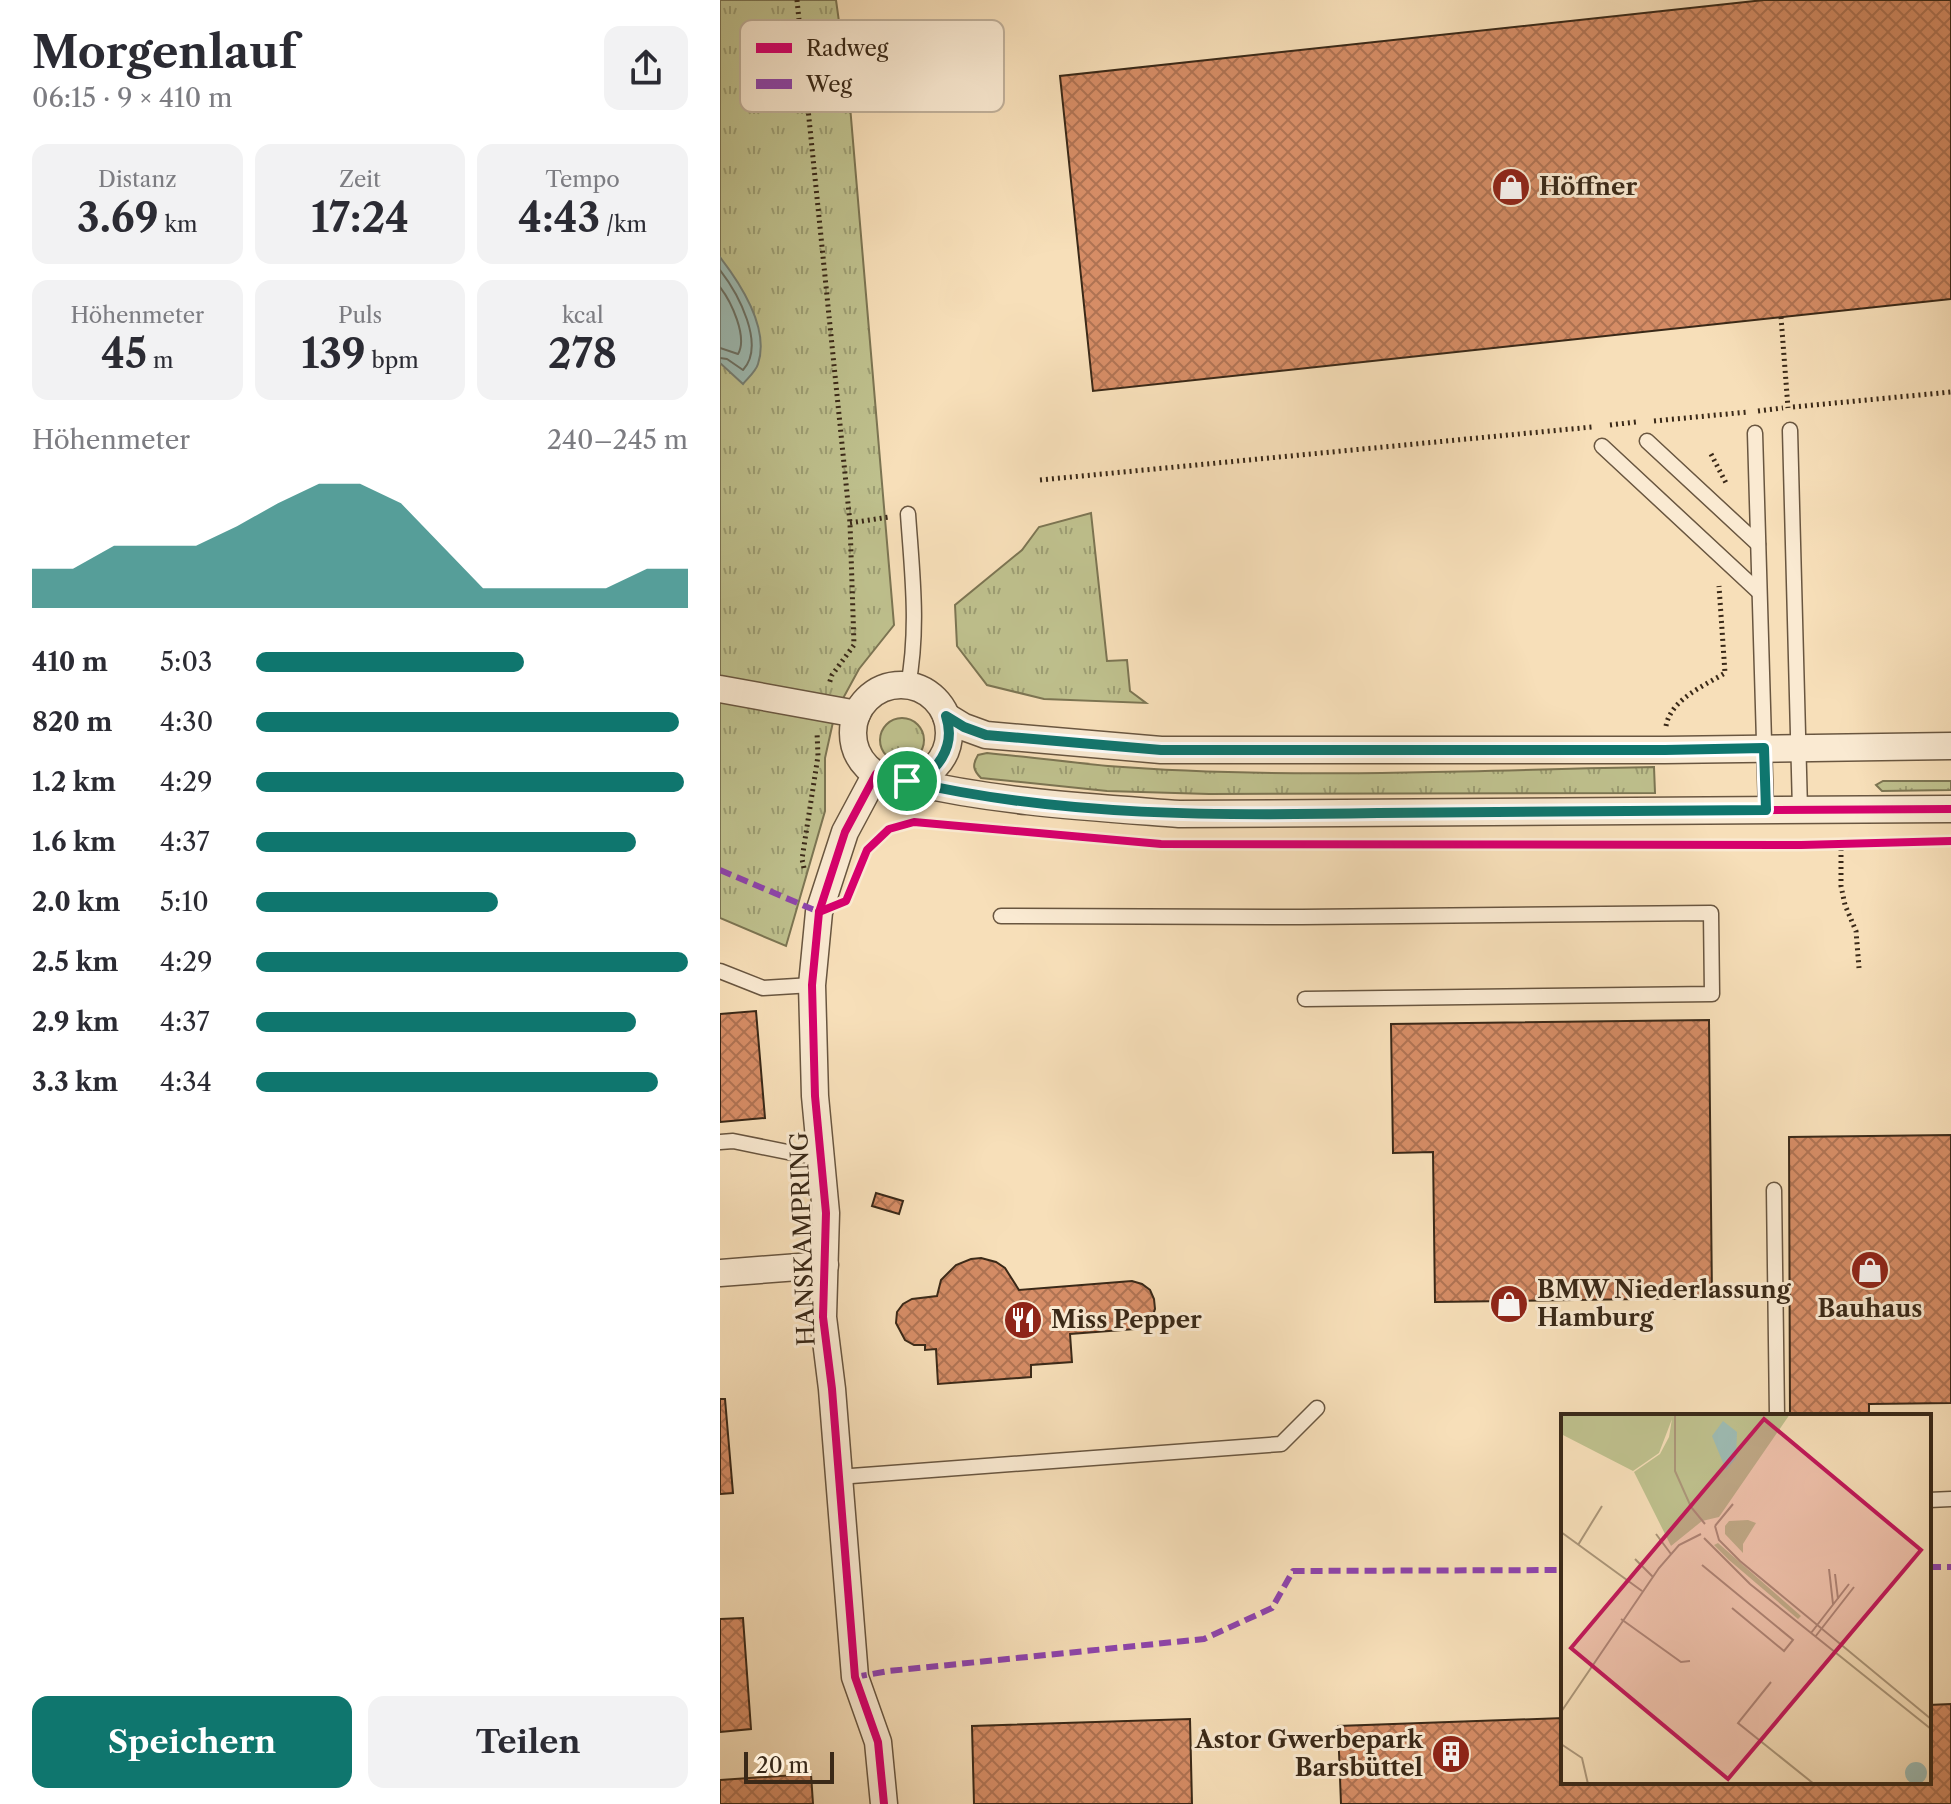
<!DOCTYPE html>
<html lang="de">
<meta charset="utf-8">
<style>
:root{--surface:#fff;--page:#f2f2f3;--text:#2b2b33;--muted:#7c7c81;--accent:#0f766e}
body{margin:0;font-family:"Libre Caslon Text",serif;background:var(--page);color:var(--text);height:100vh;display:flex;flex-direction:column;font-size:30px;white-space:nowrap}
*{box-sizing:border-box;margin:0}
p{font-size:26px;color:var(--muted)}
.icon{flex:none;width:44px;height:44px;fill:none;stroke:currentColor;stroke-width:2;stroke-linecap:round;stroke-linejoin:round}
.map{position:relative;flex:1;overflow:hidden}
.details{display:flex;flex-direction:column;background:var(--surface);width:720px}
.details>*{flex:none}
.scale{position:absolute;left:24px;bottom:20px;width:90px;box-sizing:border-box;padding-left:8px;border:4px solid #3a2918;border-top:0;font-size:22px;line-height:28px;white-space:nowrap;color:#3a2918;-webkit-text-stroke:6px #faead2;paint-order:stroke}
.pin{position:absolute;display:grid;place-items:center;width:68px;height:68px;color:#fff;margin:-34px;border:4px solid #fff;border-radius:50%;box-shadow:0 2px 8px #0007}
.round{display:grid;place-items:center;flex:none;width:84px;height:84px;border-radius:16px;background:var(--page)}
.overview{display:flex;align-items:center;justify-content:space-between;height:136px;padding:0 32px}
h1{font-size:44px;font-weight:700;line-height:60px}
.stats{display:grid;grid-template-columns:repeat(3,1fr);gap:12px;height:136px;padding:8px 32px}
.stats div{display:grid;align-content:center;border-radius:16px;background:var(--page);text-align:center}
.stats b{font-size:40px;font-weight:700}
.stats small{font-size:22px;font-weight:400}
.stats p{font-size:22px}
.chart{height:224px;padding:16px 32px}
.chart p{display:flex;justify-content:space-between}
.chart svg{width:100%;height:144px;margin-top:8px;fill:var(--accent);opacity:.7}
.action{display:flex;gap:16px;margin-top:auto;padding:16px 32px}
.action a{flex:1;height:92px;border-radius:16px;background:var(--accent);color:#fff;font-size:32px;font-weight:700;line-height:92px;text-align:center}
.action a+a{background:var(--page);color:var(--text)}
ul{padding:0 32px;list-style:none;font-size:26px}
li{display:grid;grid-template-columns:128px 96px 1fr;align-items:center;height:60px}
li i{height:20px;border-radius:10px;background:var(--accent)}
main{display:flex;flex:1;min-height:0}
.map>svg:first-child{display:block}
.grass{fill:url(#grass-tufts);stroke:#7c7553;stroke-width:2}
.water{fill:#9ebcb4;stroke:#768176;stroke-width:2}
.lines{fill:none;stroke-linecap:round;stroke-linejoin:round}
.shore{stroke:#6c7266;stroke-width:2}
.building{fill:url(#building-cross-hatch);stroke:#3a2918;stroke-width:2}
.service-casing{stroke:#695640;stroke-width:17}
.minor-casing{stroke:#695640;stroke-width:29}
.path{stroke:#3a2918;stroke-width:5;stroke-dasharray:2 4;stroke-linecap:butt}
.service{stroke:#faead2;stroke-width:14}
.minor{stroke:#faead2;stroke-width:26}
.quiet{stroke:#8e44ad;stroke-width:6;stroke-dasharray:12 6;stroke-linecap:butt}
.cycleway-casing{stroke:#faead2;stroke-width:13}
.cycleway{stroke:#d6006c;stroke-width:8}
.route-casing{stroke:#fff;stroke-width:16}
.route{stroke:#0f766e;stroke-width:10}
.labels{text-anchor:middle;stroke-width:6;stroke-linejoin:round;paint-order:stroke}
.poi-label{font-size:24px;font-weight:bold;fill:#3a2918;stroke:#faead2;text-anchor:start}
.street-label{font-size:24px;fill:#3a2918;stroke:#faead2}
.inset-road{fill:none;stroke:#ab9679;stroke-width:2}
.view{fill:#c2185b;fill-opacity:0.15;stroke:#c2185b;stroke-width:4}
.inset-edge{fill:none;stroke:#3a2918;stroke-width:4}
.key{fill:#faead2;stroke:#c0b09a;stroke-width:2}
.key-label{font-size:22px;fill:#3a2918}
</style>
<main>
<section class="details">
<div class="overview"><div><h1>Morgenlauf</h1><p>06:15 · 9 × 410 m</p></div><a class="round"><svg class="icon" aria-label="share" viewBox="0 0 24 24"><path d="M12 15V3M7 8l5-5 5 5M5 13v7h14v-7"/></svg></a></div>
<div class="stats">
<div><p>Distanz</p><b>3.69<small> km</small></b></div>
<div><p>Zeit</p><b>17:24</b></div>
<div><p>Tempo</p><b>4:43<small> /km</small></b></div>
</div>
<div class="stats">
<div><p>Höhenmeter</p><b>45<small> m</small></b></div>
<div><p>Puls</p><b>139<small> bpm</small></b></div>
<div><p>kcal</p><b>278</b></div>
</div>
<div class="chart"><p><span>Höhenmeter</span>240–245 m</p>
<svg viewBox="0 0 160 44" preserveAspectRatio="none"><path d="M0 44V32L10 32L20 25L30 25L40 25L50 19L60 12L70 6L80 6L90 12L100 25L110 38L120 38L130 38L140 38L150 32L160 32V44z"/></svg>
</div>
<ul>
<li><b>410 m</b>5:03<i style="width:62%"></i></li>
<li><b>820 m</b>4:30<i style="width:98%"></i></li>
<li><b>1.2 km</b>4:29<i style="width:99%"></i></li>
<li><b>1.6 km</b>4:37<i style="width:88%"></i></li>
<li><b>2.0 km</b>5:10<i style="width:56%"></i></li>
<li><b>2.5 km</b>4:29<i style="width:100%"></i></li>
<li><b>2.9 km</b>4:37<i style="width:88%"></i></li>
<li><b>3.3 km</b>4:34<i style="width:93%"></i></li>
</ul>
<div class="action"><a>Speichern</a><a>Teilen</a></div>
</section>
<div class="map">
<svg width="1231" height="1804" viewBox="0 0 1231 1804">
<defs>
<pattern id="grass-tufts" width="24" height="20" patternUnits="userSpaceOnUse" patternTransform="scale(2)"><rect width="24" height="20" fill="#bfc18e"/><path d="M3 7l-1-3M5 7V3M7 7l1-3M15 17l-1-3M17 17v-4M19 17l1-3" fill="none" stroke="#9c9d73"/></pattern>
<pattern id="building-cross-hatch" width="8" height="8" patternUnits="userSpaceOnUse" patternTransform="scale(2)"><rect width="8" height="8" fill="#d68d66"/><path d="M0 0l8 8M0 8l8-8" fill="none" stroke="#af7353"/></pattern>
</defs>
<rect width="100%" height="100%" fill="#f7dfb9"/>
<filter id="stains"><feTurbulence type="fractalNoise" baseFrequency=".0025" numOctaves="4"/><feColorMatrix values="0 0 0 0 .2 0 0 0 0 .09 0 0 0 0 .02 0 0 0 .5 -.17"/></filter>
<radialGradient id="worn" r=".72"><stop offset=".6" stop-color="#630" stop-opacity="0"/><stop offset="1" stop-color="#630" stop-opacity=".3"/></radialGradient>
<!-- grass -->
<g class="grass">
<path d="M0,0H116L129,94L174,625L139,669L115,713L105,758V811L66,946L0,918Z"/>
<path d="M371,513L387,661L407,660L410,691L426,703L324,699L267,685L237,646L235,605L302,550L319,527Z"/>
<circle cx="182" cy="740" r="22"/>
<path d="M267,753C308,757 348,762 388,766C568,780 754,770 934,767L935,793L489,794L387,791L261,778C253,770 252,765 258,755Z"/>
<path d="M1163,781H1231V790L1162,791L1156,785Z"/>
</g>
<!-- water -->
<path class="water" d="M0,257C20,283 50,328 38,364C36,371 28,378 23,384L0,363Z"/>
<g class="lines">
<!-- shore -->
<g class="shore">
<path d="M0,270C18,293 46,345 23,370L7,359L0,358"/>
<path d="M0,287C11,301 28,337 18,354L0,348"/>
</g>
</g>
<!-- building -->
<g class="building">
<path d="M1044,0H1231V299L373,391L340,76Z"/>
<path d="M36,1011L45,1118L0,1122V1014Z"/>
<path d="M989,1020L992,1298L715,1302L713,1152L673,1153L671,1024Z"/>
<path d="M1231,1135V1403L1149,1404V1416H1070L1069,1137Z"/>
<path d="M156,1193L183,1201L179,1214L152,1206Z"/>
<path d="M261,1258L276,1262L285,1268L299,1290L412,1281L422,1284L430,1290L434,1299L435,1309L432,1318L415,1329L350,1334L352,1362L311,1365V1377L218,1384L216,1349L205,1350V1345H194L185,1340L176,1323L177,1312L183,1304L192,1299L217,1296L221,1280L236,1265L251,1259Z"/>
<path d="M0,1399H5L13,1493L0,1494Z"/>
<path d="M23,1618L31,1729L0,1732V1619Z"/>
<path d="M1231,1704V1804H621L618,1726L843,1718V1782H1209V1705Z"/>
<path d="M470,1719L472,1804H254L252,1726Z"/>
<path d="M91,1774L93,1804H0V1780Z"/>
</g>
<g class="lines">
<!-- service casing -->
<g class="service-casing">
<g id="service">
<path d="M1070,430L1080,810"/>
<path d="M1035,433L1046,810"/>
<path d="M927,441L1038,544"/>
<path d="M882,446L1039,592"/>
<path d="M188,514C192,572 199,628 188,686"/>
<path d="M281,916L582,917L991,913L992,994L585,999"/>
<path d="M0,971L43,988L92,985"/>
<path d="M0,1142L13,1141L102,1159"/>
<path d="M1054,1190L1057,1416"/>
<path d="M118,1477L561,1444L597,1408"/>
<path d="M1209,1500L1231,1499"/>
</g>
</g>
<!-- minor casing -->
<g class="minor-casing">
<g id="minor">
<circle cx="181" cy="733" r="48"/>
<path d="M0,689L137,714"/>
<path d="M226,716L244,727L266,735L441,750H945L1231,746"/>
<path d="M156,774L125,832L99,912L92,985L95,1096L106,1213L103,1317L112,1389L135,1677L158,1742L164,1804"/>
<path d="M187,781C277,802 367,807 459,814L1231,809"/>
<path d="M0,1273L105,1265"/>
</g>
</g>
<!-- path -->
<g class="path">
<path d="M77,0L130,523L134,645L112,675L109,684"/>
<path d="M1061,317L1068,408"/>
<path d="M1073,407L1231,392"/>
<path d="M1038,411L1063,408"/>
<path d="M934,421L1028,412"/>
<path d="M890,425L916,422"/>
<path d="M991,454L1006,483"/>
<path d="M320,480L872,427"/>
<path d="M130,523L169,517"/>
<path d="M946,726C951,699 984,686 1005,673L999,586"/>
<path d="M1121,843V886L1125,905L1136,931L1139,968"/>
<path d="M84,868L82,859L98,756L97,732"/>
</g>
<!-- service -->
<use href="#service" class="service"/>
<!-- minor -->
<use href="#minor" class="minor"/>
<!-- quiet -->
<g class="quiet">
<path d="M0,870L99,912L103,911"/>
<path d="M1209,1567H1231"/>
<path d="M135,1677L169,1671L484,1639L552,1608L573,1571L843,1570"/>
</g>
<!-- cycleway casing -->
<g class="cycleway-casing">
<g id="cycleway">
<path d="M156,774L125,832L99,912L92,985L95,1096L106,1213L103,1317L112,1389L135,1677L158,1742L164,1804"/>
<path d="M187,781C277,802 367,807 459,814L1231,809"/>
<path d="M99,912L126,901L147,850L169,829L194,822L441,844L1081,845L1231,841"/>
</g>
</g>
<!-- cycleway -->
<use href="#cycleway" class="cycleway"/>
</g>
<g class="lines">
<!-- route casing -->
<g class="route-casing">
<path id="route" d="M226,716L244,727L266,735L441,750H945L1044,748L1046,810C916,810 787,812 658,813C501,816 341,817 187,781C218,776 236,746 226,716Z"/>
</g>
<!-- route -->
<use href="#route" class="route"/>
</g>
<!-- icons -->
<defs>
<g id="shop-disc" transform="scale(2)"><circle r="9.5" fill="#8f2418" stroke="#faead2"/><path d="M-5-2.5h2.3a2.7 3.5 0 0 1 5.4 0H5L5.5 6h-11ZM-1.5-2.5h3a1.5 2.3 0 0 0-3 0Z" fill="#fff"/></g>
<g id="restaurant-disc" transform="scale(2)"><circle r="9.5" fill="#8f2418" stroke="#faead2"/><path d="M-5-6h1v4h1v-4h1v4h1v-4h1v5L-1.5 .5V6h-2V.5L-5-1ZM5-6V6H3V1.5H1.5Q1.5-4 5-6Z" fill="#fff"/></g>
<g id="building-disc" transform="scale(2)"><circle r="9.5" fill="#8f2418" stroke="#faead2"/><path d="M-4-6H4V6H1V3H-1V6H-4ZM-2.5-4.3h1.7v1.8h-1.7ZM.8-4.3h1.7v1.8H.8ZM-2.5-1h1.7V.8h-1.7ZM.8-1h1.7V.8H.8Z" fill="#fff"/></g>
</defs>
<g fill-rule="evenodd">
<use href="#shop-disc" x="791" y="187"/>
<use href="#shop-disc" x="1150" y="1270"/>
<use href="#shop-disc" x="789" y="1304"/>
<use href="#restaurant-disc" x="303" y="1320"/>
<use href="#building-disc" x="731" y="1754"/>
</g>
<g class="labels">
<!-- poi labels -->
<g class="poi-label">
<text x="819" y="195">Höffner</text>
<text x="817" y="1298">BMW Niederlassung<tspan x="817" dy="28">Hamburg</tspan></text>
<text x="1150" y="1317" text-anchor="middle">Bauhaus</text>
<text x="331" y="1328">Miss Pepper</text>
<text x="703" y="1748" text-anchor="end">Astor Gwerbepark<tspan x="703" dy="28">Barsbüttel</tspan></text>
</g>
<!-- street labels -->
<g class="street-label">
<text transform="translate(83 1239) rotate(-92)" y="8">HANSKAMPRING</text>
</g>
</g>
<!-- overview -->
<g transform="translate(841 1414)">
<rect width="370" height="370" fill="#f7dfb9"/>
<path d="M0,0L110,1L229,0L158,103L141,107L110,132L73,58L99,40L108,23L111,5L98,39L72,57L0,20ZM187,106L195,109L182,130V139L164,120V112L168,107ZM157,129L240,202L237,205L168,146L153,131Z" fill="#bfc18e"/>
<path d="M162,7L176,18L175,44L165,56L151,22ZM344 359a11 11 0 1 1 22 0a11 11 0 1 1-22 0Z" fill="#9ebcb4"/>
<path class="inset-road" d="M114,0V57L130,93L144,110M154,112L158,126L179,147L370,305M154,112L172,90M0,118L81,177M95,120L110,140M143,124L189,170L370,315M17,131L41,92M74,145L92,163M141,151L232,226L223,237L171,194M268,155L272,190M274,160L277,185M60,205L120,248L129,247M250,219L288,170M254,223L293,173M210,268L177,309L253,370M0,298L98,154L118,131L140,120M0,330L21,344L27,370"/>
<path class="view" d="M203,5L360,136L167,365L10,234Z"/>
<rect width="370" height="370" class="inset-edge"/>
</g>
<!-- legend -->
<rect x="20" y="20" width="264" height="92" rx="12" class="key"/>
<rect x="36" y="43" width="36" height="10" fill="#d6006c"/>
<rect x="36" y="79" width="36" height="10" fill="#8e44ad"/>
<g class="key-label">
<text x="86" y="56">Radweg</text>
<text x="86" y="92">Weg</text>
</g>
<rect width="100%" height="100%" filter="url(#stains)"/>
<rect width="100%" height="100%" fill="url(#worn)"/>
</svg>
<div class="scale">20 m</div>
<div class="pin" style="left:187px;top:781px;background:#1e9e55"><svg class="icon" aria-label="arrive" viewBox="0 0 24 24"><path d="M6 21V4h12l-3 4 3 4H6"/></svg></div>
</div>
</main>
